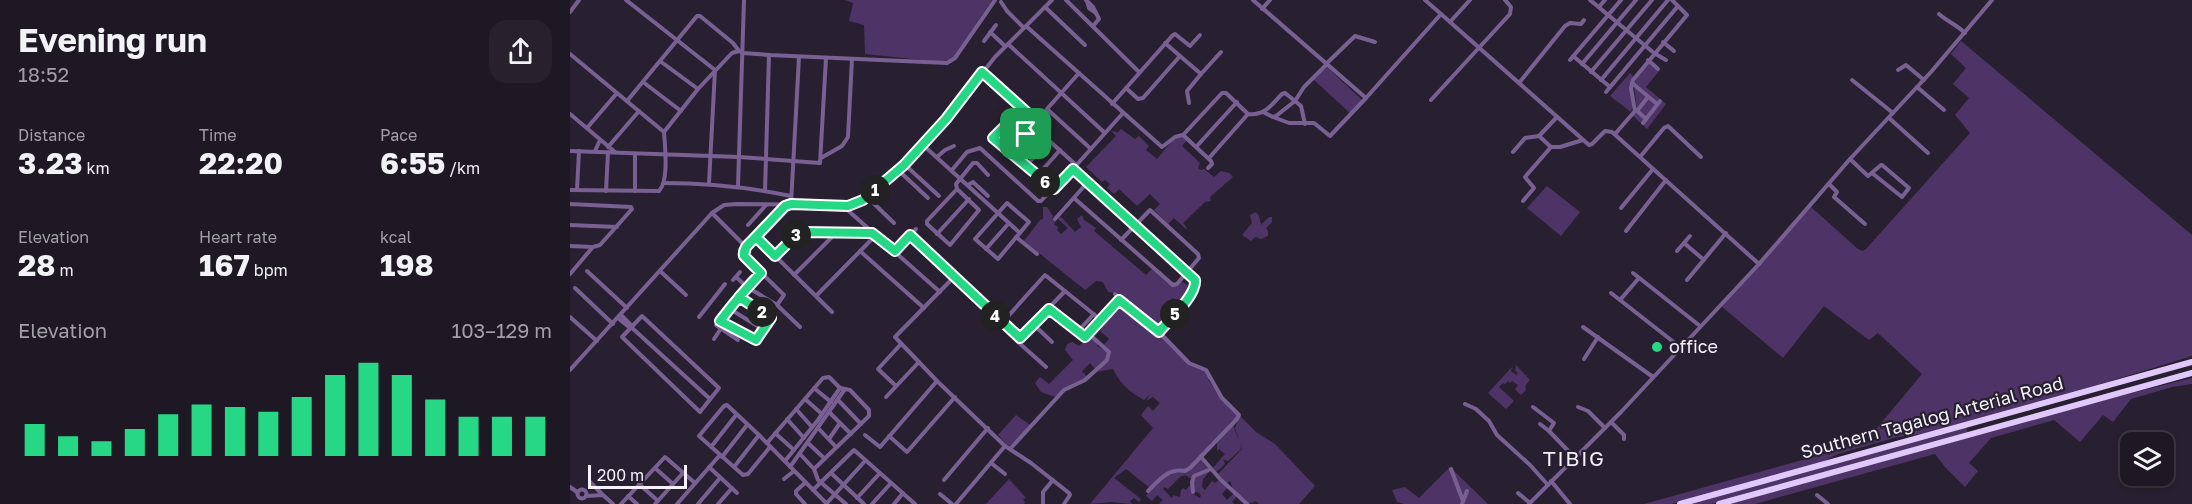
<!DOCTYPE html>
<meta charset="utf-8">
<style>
:root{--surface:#1e1824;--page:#26212c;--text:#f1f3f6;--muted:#a1a0a6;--line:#3c3741;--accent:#26d886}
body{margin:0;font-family:"Golos Text",sans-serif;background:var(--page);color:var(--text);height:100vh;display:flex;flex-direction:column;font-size:22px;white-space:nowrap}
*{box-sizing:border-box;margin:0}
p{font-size:20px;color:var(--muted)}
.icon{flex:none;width:33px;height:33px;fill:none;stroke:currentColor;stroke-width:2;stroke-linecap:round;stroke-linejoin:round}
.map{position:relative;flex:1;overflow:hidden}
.side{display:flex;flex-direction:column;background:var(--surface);width:570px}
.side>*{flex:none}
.tools{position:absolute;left:1550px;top:432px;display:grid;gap:12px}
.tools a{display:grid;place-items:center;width:54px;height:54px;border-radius:12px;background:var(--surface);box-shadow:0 3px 9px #0003,0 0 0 2px var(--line);font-size:30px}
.scale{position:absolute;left:18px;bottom:15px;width:99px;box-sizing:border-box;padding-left:6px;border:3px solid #f6f1fc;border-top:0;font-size:16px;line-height:21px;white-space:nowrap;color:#f6f1fc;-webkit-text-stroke:4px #282030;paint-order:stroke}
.pin{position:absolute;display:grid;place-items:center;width:51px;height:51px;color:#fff;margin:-26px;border-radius:12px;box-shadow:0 3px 9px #0006}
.km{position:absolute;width:30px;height:30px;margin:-15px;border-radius:50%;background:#222;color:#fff;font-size:16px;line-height:30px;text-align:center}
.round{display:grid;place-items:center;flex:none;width:63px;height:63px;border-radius:18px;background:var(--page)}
.head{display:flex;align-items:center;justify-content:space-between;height:102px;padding:0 18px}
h1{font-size:33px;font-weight:700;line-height:45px}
.metrics{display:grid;grid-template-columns:repeat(3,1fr);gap:9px;height:102px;padding:6px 18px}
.metrics div{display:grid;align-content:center}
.metrics b{font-size:30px;font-weight:700}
.metrics small{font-size:16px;font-weight:400}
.metrics p{font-size:16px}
.chart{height:168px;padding:12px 18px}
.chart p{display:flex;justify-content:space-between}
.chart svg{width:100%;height:108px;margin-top:6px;stroke:var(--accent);stroke-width:6}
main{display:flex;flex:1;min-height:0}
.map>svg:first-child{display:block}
.green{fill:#4e3466}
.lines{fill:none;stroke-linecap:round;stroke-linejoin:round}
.minor{stroke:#796093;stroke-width:4}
.highway{stroke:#e0c8fb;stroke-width:6}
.route-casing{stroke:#fff;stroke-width:12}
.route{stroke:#26d886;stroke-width:8}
.poi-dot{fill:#26d886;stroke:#282030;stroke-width:2}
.labels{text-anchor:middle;stroke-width:4.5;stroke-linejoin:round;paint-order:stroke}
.poi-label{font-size:18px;fill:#f6f1fc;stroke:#282030;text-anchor:start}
.street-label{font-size:18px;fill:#f6f1fc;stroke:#282030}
.quarter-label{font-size:21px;letter-spacing:1.5px;fill:#f6f1fc;stroke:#282030}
</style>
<main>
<section class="side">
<div class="head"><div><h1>Evening run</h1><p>18:52</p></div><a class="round"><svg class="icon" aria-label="share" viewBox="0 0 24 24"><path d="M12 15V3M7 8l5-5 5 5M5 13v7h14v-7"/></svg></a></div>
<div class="metrics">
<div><p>Distance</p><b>3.23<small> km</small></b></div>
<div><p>Time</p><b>22:20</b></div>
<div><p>Pace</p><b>6:55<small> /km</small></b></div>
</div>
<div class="metrics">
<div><p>Elevation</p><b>28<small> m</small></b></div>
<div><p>Heart rate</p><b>167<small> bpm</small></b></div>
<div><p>kcal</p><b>198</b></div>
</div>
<div class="chart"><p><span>Elevation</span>103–129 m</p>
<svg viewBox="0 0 160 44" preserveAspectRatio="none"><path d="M5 44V31M15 44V36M25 44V38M35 44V33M45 44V27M55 44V23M65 44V24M75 44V26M85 44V20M95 44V11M105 44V6M115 44V11M125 44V21M135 44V28M145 44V28M155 44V28"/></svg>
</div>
</section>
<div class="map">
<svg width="1622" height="504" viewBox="0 0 1622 504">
<rect width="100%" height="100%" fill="#282030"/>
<!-- green -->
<g class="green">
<path d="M275,0H422L384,56L380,59L372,62L295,54L294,25L279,21L283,3Z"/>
<path d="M1391,41L1622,235V356L1524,386L1352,434L1327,437L1268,454L1252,462L1102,504H1074L1308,439L1302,434L1352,374L1308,333L1299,340L1254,306L1213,358L1151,306L1241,207L1288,249L1293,251L1296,249L1400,133L1385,115L1399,98L1383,84L1396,68L1381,54Z"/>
<path d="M1079,63L1089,71L1076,87L1096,104L1077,129L1063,116L1067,108C1064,79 1059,87 1079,63Z"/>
<path d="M757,67L792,100L780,113L743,79Z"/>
<path d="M1060,73L1063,76C1057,88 1066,100 1061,112L1040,96Z"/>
<path d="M551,129L565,139L569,136L579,146L576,150L587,159L603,140L613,137L617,140L612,146L630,163L628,168L631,170L634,169L644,177L651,171L659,173L663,177L640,197L641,201L635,202L613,223L617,228L616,229L604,218L598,224L584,210L590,204L580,194L567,206L549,189L544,194L537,188L540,184L535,180L532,182L516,167L546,136L541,131L548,132Z"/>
<path d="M977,186L1010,212L991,236L957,208Z"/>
<path d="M473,207H477L483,216L482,218L486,221L484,224L488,227L487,230L491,234L498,228L488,219L489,217L492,218L505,232L511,227L507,219L512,215L514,220L526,228L524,231L576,275L582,269L602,286L611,281L619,286L624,280L621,294L609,306L603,298L597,305L604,313L597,319L591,314L595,322L587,329L545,293L538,292L533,282L526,281L515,290L454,241L470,220L473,219Z"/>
<path d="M686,212L689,216L691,225L699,217H702V222L696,228L698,231V236L691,239L685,237L681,241L672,235L682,223L680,215Z"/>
<path d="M550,302L592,337L616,362L635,370L640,379L638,380L650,396L668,416L618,469L601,470L580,488L556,469L544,478L571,499L569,502L564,498L560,501L562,504L542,502L520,504L583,428L571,415L578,406L583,411L590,403L583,397L576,401L580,394L574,400C560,392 550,384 543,369L525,372L540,356L539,352L533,346L539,339L530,331L532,328L528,324Z"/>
<path d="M519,336L528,344L527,346L536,351L538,356L525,369L520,363L512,371L517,377L496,387L485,397L471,392L465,383L470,377L479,384L503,360L495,350L497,344L502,342L509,346L514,341L518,344L516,339Z"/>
<path d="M945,364L960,380L955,386L956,390L951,395L945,389L948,385L942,381L940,383L938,381L935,384L933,383L929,387L944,401L936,409L918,393L942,367L941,371L946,375L948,373L945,370L946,368Z"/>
<path d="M1622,378V384L1602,387L1561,399L1543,422L1533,415L1510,442L1484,420L1421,438L1399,463L1408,471L1395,487L1375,467L1365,454L1185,504H1159L1513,405Z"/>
<path d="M446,415L460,425L440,446L436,444L428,435Z"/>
<path d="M670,416L686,432L705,444L745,486L729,504H689L686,501L679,504L663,489L660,481L657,483L648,474L672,449L665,428Z"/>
<path d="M664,423C663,433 672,440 671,449L658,461L653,459L655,464L646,472L643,468L655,454L649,449L647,451V443Z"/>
<path d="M1396,427L1398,433L1171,496L1142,504H1118Z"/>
<path d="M630,459L639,470L626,474L622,479L615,475L610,477L598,489L594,487L593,489L602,498L603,495L610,497L611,490L613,488L616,490L621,484L623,494L630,498L631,495L627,492H624L623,479L627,475L640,471L633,479L632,487L635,490L642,481L645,483L649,480L658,487L652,494L657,500L664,493L667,496L662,502L664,504H589L593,500L587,495L582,501L576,496C587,481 598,471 617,472Z"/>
<path d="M880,467L918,504H834L827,502L822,490L835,487L849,498Z"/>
<path d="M439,479L456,498L453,499L455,502L454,504H416Z"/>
</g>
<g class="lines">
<!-- minor -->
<g class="minor">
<path d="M56,0L145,70L139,183"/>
<path d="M496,0L569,72"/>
<path d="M516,0L523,7L529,19L523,26"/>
<path d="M683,0L796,98L871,14L1019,145L1022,144L1035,131L1042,132L1189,264"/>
<path d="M855,0L871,14"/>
<path d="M1020,0L1084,53L1096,60"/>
<path d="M517,1L519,8L526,13"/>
<path d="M431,2L437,11L454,28"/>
<path d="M475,7L515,45"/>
<path d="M1029,7L1035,0"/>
<path d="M692,9L700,0"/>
<path d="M0,12L9,0"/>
<path d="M1369,14C1378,22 1387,25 1395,33"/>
<path d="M880,22L900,0"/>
<path d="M456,26L592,147L605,137L613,135L652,93H656L678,114C695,116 701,105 712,94L715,93L725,101L734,87L757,64"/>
<path d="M420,32L435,46"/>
<path d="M414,41L426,25"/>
<path d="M1093,42L1104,51"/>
<path d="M438,44L535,133"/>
<path d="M0,54L94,132C95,147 99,181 89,191L0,190"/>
<path d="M610,56L631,74L651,52"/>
<path d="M1003,56L1040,87"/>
<path d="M1000,60L1051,0"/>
<path d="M1078,60L1088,69"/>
<path d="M90,61L128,89"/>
<path d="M756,64L785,36L805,42"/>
<path d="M1012,64L1066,0"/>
<path d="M1328,70L1336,65L1354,80"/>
<path d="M412,72L462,117L463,126L506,165"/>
<path d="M1021,72L1082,0"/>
<path d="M509,73L477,109L521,149"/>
<path d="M1031,80L1098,0"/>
<path d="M1282,80L1323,113"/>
<path d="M73,82L111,111"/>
<path d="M949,83L995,26L1000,23L1011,24L1014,20"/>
<path d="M1062,83L1087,104"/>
<path d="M1347,87L1374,110"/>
<path d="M556,88L568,99L573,98L610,56L595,43"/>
<path d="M1036,92L1108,6"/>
<path d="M861,100L940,14L941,7L935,0"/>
<path d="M57,101L127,16H130L163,43L169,51"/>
<path d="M619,103L617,91L631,74"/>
<path d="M542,104L602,36L605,34L620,46L630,35"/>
<path d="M1066,110L1076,119"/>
<path d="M1067,111L1078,97"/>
<path d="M693,112L703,117L706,116L725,101L731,106L735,124"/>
<path d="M0,114L45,152"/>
<path d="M703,117L719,123H744L760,136L796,98"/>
<path d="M1319,118L1358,153"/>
<path d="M1073,123L1090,101"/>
<path d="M17,128L47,93"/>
<path d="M94,132L128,89L162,53L169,51L173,53L199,55L377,63L385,58L425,0"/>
<path d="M456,134L439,122L423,138L485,189L553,113"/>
<path d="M1045,134L1065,111L1061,88L1063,80L1117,15L1102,0"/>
<path d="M613,135L641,161L642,164L638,168"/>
<path d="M353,145L450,233"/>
<path d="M38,147L69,111"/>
<path d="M626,147L667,102"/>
<path d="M981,147H990L1013,140"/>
<path d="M0,151L169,157L250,163L256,58"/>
<path d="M25,151L30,140"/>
<path d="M440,152L463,126"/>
<path d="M943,152L955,138L969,136"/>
<path d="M367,157L375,150L384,146"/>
<path d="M1070,157L1094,128L1098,126L1131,157"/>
<path d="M251,158L272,146L278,137L282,59"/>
<path d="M639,158L678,114"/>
<path d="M1280,159L1298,176L1311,165H1312L1339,188L1332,197L1302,173"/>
<path d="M334,164L369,196"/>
<path d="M456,166L479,141"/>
<path d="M503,169L625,280C627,295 599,320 589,332"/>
<path d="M328,170L358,198"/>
<path d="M382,170L397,152L410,148L468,201H471L482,189"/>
<path d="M467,176L490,150"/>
<path d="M94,183C139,183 177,187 221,196"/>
<path d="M1259,184L1267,192L1264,197L1295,224"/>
<path d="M398,185L403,182L418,196"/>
<path d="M168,186L174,0"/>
<path d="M387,189L409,210L380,245L357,224V221L387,189L386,184L403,163H407L418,175"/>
<path d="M7,190L9,151"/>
<path d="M36,191L38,152"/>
<path d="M65,191V154"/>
<path d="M195,191L199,55"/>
<path d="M297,197L324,223"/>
<path d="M504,198L603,285L607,284L629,258L628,254L580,210L551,240"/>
<path d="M953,201L964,188L955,177L981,147L969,136L987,117"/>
<path d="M437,203L459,222L428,259L405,239Z"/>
<path d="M0,204L61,207L62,209L30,245L23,247L0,246"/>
<path d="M221,204L229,57"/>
<path d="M273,206L370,292"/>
<path d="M1051,208L1083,169"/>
<path d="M142,213L176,247"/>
<path d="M485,219L517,183"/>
<path d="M0,225L47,227"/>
<path d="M178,225L196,205"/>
<path d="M1056,231L1096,180"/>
<path d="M367,234L399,199"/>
<path d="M340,235L450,338L448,342L476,367"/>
<path d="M186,237L262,312"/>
<path d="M446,237L467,254"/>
<path d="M1114,243L1134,260"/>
<path d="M176,247L174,256L214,295L207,305"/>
<path d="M176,247L215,206"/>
<path d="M416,249L439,223"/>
<path d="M290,251L354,308"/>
<path d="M325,251L346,229"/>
<path d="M1107,251L1120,236"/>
<path d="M205,256L228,233L233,232L301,233"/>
<path d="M17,271L57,308"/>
<path d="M90,271L116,295"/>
<path d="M1063,273L1130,326"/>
<path d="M0,274L22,248"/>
<path d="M224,275L265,234"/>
<path d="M385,276L325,337L367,381L435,446L461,463L499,493L500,495L494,504"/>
<path d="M166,277L177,287L207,305L230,327"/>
<path d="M163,280L170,272"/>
<path d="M1117,280L1156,233"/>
<path d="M5,288L43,324"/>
<path d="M1041,293L1110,347"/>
<path d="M545,294L589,332L619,363L636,370L652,398L669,415L667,419L620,468L615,471C598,468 589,480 578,491"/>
<path d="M246,296L305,236"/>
<path d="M1050,300L1069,278"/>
<path d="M160,309L194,330"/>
<path d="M479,309L515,337L550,300"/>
<path d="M51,315L62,326"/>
<path d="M72,316L149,388L130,412L52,337Z"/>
<path d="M0,317L27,341"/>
<path d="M129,317L155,284"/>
<path d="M48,318L60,328"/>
<path d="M150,321L186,340L201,318L169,297"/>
<path d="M432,323L475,275L531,320"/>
<path d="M464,325L482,342"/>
<path d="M61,327L140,399"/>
<path d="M1013,327L1083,377"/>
<path d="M507,332L524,314"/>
<path d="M450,338L495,291"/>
<path d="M144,339L150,330"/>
<path d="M168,340L146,325L191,273"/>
<path d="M1014,359L1028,337"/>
<path d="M0,370L142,213L154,205L167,204L283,205L297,197L328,170L376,119L425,57L482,0"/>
<path d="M326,386L308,369L331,344"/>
<path d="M244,388L261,402"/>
<path d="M316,397L349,362"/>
<path d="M235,399L252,414"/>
<path d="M268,400L291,424"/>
<path d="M895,404L906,409L919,421L927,435L960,465L978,485"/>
<path d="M963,407L984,423L979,431L1005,458"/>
<path d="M1008,407L1018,411L1035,428"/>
<path d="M226,409L242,427"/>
<path d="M260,413L281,434"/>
<path d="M217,419L234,438"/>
<path d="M1041,422L1054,435V439"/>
<path d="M970,424L979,431"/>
<path d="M249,429L266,447"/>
<path d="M205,433L224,450"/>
<path d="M295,435L310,447L367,381"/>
<path d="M319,436L337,452L385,397"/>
<path d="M259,439L270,423"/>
<path d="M197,443L253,378L259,377L270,388L280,390L299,410V416L244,469L248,480L276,504"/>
<path d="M238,443L254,458"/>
<path d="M141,447L166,415"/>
<path d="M200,447L178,474L173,475L129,436L154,406L157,405L189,435L257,504"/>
<path d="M441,448L494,390L515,380L537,360L539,352L519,334"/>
<path d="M230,454L244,469"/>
<path d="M152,457L177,425"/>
<path d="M631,457L650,479L677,504"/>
<path d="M215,461L248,420L270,388"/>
<path d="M421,463L435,474"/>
<path d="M139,467L167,493"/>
<path d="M164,467L189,435"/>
<path d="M220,467L275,389"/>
<path d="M85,468L103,484"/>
<path d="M881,469L893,501"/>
<path d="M261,473L294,504"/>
<path d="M214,479L224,471"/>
<path d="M374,480L418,428"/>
<path d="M981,481L1000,504"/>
<path d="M20,482L32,494"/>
<path d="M69,484L88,501"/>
<path d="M0,487L7,492"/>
<circle cx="12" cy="494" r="4.5"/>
<path d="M243,490L284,450L345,504"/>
<path d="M623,492L622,482L624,476L641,469"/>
<path d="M948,493L960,503"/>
<path d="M370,494L382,504"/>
<path d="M1247,495L1258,504"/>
<path d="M16,496L33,495L43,504"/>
<path d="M58,496L67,504"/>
<path d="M287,498L310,473"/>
<path d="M51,504L95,457L125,483"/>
<path d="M85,504L113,473"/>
<path d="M107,504L150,455"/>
<path d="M128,504L150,478"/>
<path d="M148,504L162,488"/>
<path d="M235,504L226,494V491L235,483"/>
<path d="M256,504L295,461"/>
<path d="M302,504L321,483"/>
<path d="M324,504L333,493"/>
<path d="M386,504L435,446"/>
<path d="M473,504V492L483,480"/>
<path d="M892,504L897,491"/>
<path d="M959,504L1051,412L1189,264L1280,159L1361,72L1422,0"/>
</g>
<!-- highway -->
<g class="highway">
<path d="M1110,504L1622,362"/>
<path d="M1149,504L1622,373"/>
</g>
</g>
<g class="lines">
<!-- route casing -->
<g class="route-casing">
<path id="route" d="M456,134L463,126L462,117L412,72L376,119L334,165L293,200L278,206L221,204L215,206L176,247L174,256L191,273L169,297L201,318L186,340L150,321C163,304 176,288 191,273L174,256C172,248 181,242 186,237L205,256L228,233L233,232L302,233L325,251L340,235L450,338L479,309L515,337L549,300L589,332C599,320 627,295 625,280L503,169L484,189L423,138L439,122L456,134"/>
</g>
<!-- route -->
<use href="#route" class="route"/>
</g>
<!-- markers -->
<circle class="poi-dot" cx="1087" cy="347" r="6"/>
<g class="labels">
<!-- poi labels -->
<g class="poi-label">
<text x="1099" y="353">office</text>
</g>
<!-- street labels -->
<g class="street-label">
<text transform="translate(1362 418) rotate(-15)" y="6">Southern Tagalog Arterial Road</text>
</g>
<!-- quarter labels -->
<g class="quarter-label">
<text x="1004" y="466">TIBIG</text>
</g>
</g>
</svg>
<div class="tools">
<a><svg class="icon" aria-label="layers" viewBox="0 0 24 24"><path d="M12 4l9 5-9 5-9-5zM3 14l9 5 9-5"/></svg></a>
</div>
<div class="scale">200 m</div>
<div class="pin" style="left:456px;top:134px;background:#1e9e55"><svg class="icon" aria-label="arrive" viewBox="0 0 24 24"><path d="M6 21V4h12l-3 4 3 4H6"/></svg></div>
<b class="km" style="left:305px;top:190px">1</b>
<b class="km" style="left:192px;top:312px">2</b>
<b class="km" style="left:226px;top:235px">3</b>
<b class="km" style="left:425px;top:316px">4</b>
<b class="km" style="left:605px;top:314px">5</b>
<b class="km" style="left:475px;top:182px">6</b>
</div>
</main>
